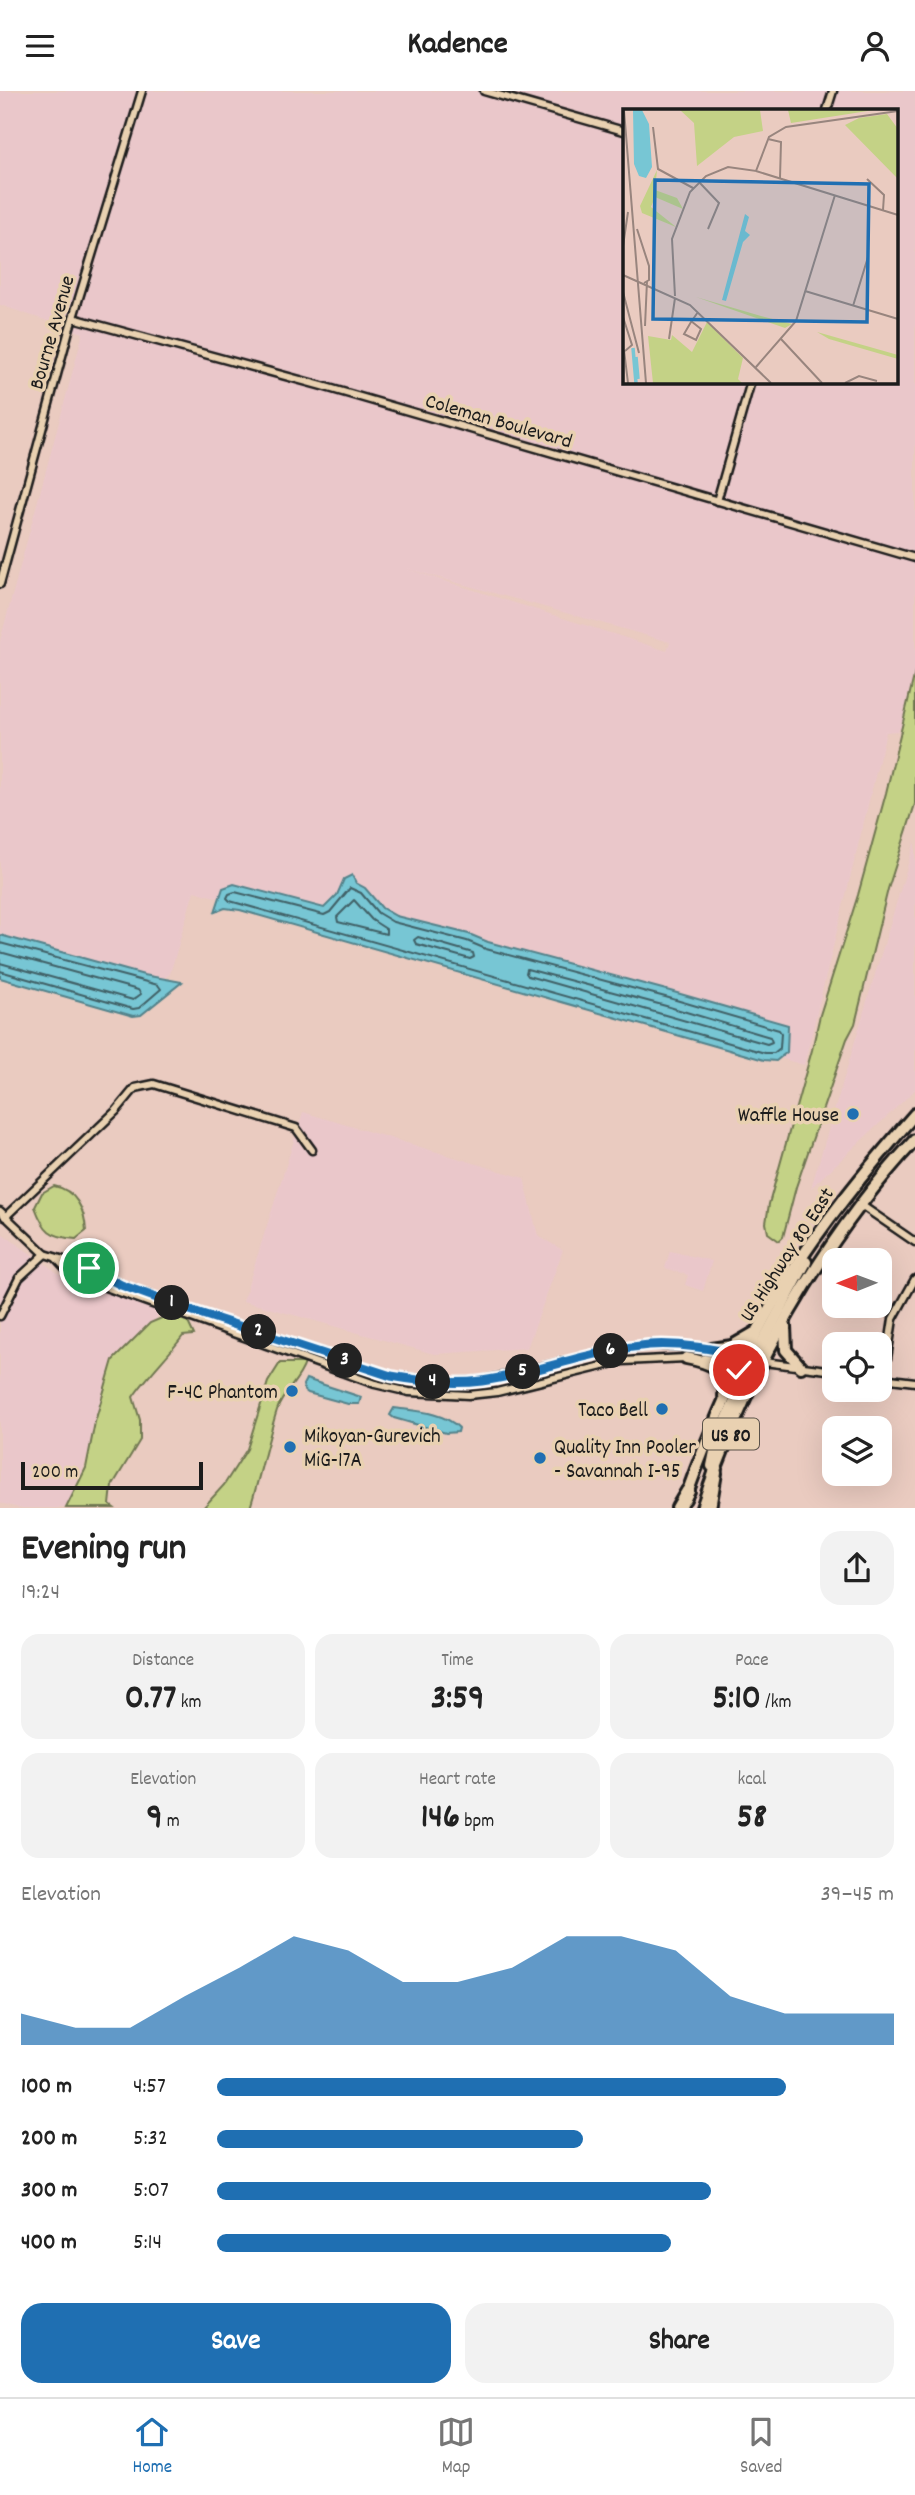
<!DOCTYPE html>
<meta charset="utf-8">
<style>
:root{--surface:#fff;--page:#f2f2f2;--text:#222;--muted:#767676;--line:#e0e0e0;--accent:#1f6fb2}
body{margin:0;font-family:Dekko,sans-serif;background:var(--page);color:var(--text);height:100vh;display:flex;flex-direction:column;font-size:26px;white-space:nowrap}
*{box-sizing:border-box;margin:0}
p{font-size:23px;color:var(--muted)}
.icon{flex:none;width:38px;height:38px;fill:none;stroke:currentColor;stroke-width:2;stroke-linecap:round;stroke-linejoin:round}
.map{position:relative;height:1417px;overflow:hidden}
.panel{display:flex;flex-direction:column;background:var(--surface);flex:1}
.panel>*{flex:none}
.needle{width:46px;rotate:269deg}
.controls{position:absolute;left:822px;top:1157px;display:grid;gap:14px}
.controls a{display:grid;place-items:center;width:70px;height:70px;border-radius:14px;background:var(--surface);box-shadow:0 7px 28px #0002;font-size:35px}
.scale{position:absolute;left:21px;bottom:18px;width:182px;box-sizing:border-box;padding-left:7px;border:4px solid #1c1c1c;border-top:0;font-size:19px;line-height:24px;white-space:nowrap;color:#1c1c1c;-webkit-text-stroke:5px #e9d1b1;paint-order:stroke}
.pin{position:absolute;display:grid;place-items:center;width:60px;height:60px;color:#fff;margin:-30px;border:4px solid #fff;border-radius:50%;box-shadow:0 2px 7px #0007}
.km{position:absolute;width:35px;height:35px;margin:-18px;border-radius:50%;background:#222;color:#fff;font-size:19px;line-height:35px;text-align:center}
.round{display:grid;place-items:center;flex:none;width:74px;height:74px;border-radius:21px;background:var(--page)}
.headline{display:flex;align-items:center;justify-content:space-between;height:119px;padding:0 21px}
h1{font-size:38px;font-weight:800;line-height:52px}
.metrics{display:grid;grid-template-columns:repeat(3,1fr);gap:10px;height:119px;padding:7px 21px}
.metrics div{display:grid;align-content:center;border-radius:18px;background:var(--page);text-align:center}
.metrics b{font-size:35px;font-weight:800}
.metrics small{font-size:19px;font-weight:400}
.metrics p{font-size:19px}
.chart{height:196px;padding:14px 21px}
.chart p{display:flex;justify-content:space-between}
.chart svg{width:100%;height:126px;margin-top:7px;fill:var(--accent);opacity:.7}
.primary-button{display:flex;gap:14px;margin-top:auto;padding:14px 21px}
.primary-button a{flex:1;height:80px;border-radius:21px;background:var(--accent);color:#fff;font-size:28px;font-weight:800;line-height:80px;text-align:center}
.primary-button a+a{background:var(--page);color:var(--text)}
ul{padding:0 21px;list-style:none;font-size:23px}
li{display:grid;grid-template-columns:112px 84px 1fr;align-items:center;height:52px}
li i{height:18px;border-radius:9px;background:var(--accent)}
header{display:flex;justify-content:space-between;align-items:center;height:91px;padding:0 21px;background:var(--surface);font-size:32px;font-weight:800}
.menu{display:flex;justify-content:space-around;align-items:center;height:98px;border-top:2px solid var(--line);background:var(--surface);font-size:19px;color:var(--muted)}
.menu a{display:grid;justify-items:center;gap:4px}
.menu .selected{color:var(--accent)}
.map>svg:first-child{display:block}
.built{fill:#eac7ca;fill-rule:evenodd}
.green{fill:#c4d286;stroke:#707751;stroke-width:2}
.water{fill:#77c6d4;stroke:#53828a;stroke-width:2}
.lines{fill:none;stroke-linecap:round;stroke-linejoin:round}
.shore{stroke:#406066;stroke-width:2}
.street-casing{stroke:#1c1c1c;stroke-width:11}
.primary-casing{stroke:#1c1c1c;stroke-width:16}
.highway-casing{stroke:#1c1c1c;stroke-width:18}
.street{stroke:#e9d1b1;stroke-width:6}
.primary{stroke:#e9d1b1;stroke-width:10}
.highway{stroke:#e9d1b1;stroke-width:12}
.route-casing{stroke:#fff;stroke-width:14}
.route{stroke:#1f6fb2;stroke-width:9}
.poi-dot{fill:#1f6fb2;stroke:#e9d1b1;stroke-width:2.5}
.labels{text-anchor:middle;stroke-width:7;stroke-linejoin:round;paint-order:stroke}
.shield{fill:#e9d1b1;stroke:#5a5249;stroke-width:2}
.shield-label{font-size:19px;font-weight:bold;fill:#1c1c1c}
.street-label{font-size:21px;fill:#1c1c1c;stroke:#e9d1b1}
.poi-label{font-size:21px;fill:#1c1c1c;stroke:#e9d1b1;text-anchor:end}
.inset-river{fill:none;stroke:#77c6d4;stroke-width:3.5}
.inset-road{fill:none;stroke:#98857e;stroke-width:2}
.view{fill:#1f6fb2;fill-opacity:0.15;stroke:#1f6fb2;stroke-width:3.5}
.inset-edge{fill:none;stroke:#1c1c1c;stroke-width:3.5}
</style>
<header><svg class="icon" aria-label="menu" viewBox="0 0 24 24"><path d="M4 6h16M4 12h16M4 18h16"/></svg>Kadence<svg class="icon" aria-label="person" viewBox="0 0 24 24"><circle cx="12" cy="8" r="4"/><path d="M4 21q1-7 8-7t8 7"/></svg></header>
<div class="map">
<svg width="915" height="1417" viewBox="0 0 915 1417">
<rect width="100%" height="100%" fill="#eacbc0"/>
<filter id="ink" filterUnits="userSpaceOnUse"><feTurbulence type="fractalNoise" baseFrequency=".0143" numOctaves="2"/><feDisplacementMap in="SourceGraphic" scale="14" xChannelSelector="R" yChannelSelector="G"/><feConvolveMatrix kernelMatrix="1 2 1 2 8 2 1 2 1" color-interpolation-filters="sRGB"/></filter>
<g filter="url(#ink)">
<!-- built -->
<g class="built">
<path d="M0,0H915V598L907,630L898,640L886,641L804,974L194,800L170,883L126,914L0,877V550L83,242L0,214ZM624,19H896V290H624ZM407,478L670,551L667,560Z"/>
<path d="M915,750V999L811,1097Z"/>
<path d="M303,1021L524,1087L538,1145L563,1159L527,1257L434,1263L243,1210Z"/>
<path d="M0,1141L62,1185L160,1218L146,1254L119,1264L71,1417H19L0,1412Z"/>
<path d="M670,1160L712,1170L703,1200L685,1194L688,1184L665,1177Z"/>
</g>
<!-- green -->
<g class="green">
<path d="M915,581V713L888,798L855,933L847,948L796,1096L783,1146L779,1150L768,1142L766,1132L769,1113L812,959L820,924L858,804L886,702Z"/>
<path d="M54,1095C76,1099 85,1119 86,1140L76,1148C50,1146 44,1140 35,1116L42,1102Z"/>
<path d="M164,1226L186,1227L194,1244L183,1245C167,1266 148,1284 133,1306L140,1329V1349L112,1395L110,1414L114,1417H66L86,1377L95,1331L113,1269L150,1232Z"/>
<path d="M280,1272H305C300,1289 283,1301 277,1319C267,1351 260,1385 250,1417H203L224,1394L247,1358L268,1291Z"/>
</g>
<!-- water -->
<g class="water">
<path d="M352,784L356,792L365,797L382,817L396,825L469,843L488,851L670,900L788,934L787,961L776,970L764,969L240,819L225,817L215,821L223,797L234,793L324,817L337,804L344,788Z"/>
<path d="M0,844L144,884L182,891L141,924L133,925L0,887Z"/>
<path d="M306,1288L361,1306L359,1313H348L308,1302L304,1299L303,1294Z"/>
<path d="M394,1317C414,1320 444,1321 459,1337L458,1341L446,1342L394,1327L390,1324Z"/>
</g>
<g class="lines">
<!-- shore -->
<g class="shore">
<path d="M350,797L361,802L378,822L393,831L467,850L486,858L669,907L779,939L781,942L780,957L774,962H765L230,810L227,807L229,803L235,801L324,824L330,821Z"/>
<path d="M354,809L372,829L386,838V843L338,831L337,826Z"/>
<path d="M418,846L473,862L474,866L470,868L416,853L414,849Z"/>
<path d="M0,852L158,894L161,898L139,917L133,918L0,880"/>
<path d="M0,861L138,899L141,903L133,909L0,872"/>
<path d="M527,878L666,915L770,946L772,951L767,953L528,885L526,882Z"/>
</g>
<!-- street casing -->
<g class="street-casing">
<g id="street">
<path d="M484,0L624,40"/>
<path d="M827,19L833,0"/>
<path d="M73,227L322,295L915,467"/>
<path d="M717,410L751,290"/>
<path d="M0,493L68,243L142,0"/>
<path d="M861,1114L915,1151"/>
<path d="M0,1120L45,1163L89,1177L121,1194L190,1219L391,1285L444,1292L481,1290L620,1258L652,1254L717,1258L764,1271L835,1280"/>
<path d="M5,1126L116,1020L135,997L154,993L296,1037L312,1059"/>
<path d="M56,1167L72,1184L375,1293L409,1301L469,1304L497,1301L623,1270L686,1267"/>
<path d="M0,1225L19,1187L45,1163"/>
<path d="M704,1267L741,1273"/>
<path d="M882,1287L915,1291"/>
<path d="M884,1287L893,1228L915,1188"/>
</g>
</g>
<!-- primary casing -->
<g class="primary-casing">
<g id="primary">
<path d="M785,1235L786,1259L801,1276"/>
<path d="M712,1258L732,1255L756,1241"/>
<path d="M686,1267C708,1271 730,1277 724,1305"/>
<path d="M764,1271L759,1268L757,1261L806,1171"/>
<path d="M712,1375L717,1351L750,1276L745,1265"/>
<path d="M685,1408C711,1336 741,1265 780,1200C819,1136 866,1079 915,1023"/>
<path d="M702,1417C745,1285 821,1150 915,1049"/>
</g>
</g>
<!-- highway casing -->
<g class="highway-casing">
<g id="highway">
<path d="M678,1417L688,1400"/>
<path d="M709,1417L715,1382"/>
</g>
</g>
<!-- street -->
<use href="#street" class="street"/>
<!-- primary -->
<use href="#primary" class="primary"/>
<!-- highway -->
<use href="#highway" class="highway"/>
</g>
</g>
<g class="lines" filter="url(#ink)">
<!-- route casing -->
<g class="route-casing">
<path id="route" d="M89,1177L121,1194L190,1219L391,1285C421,1290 451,1294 482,1290C538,1282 592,1259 649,1254C682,1252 714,1258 745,1265L739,1279"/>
</g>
<!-- route -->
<use href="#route" class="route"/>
</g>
<!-- markers -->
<g class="poi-dot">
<circle cx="853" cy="1023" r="7"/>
<circle cx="292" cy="1300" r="7"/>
<circle cx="662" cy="1318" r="7"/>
<circle cx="290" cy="1356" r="7"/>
<circle cx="540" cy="1367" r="7"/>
</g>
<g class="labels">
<!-- shield labels -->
<rect class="shield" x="703" y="1327.5" width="56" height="31" rx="5"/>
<g class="shield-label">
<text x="731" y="1350">US 80</text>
</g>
<!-- street labels -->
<g class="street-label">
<text transform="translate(51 241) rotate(-74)" y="7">Bourne Avenue</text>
<text transform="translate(499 329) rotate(16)" y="7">Coleman Boulevard</text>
<text transform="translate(786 1163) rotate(-57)" y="7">US Highway 80 East</text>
</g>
<!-- poi labels -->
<g class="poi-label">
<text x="839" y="1030">Waffle House</text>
<text x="278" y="1307">F-4C Phantom</text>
<text x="648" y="1325">Taco Bell</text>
<text x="304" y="1351" text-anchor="start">Mikoyan-Gurevich<tspan x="304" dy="24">MiG-17A</tspan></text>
<text x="554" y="1362" text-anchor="start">Quality Inn Pooler<tspan x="554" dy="24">- Savannah I-95</tspan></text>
</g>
</g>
<!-- overview -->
<g transform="translate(623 18)">
<rect width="275" height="275" fill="#eacbc0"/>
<path d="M57,1H137L140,22L111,28L74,57L71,14ZM165,1H251L168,14ZM264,5L275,20V70L222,16L236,9ZM34,61L32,81L54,89L60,100L32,88L28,98L53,118L19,104L17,97ZM73,188L138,207L169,215L162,219ZM84,213L120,249L115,270L119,274H30L25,227L48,231L49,226L69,243ZM194,223L275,246V250L206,230Z" fill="#c4d286"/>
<path d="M10,1H19L26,15L29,58L23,69L16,67L11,55ZM122,105L126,108L122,122L127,126L120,133L103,192L99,191Z" fill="#77c6d4"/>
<path class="inset-river" d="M10,239L13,274M13,248L15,270"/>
<path class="inset-road" d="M1,1L23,274M30,18L35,60L70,79M145,30L158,33L157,69M133,62L275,106M244,70L261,86L260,101M76,73L96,94L85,120M14,120L26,157V171L21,174M0,137L5,103M0,166L67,196L148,274M182,182L275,210M0,183L16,244M52,187L49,130L67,83L83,67L105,58L133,62L146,28L163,18L275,2M230,197L245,148M0,208L9,236L2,242M68,212L78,220L73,231L61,225L68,213L75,203M22,217L24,172M46,230L52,189M158,230L199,274M1,241L5,274M133,258L173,212L212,86M222,274L236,267L254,272"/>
<path class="view" d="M32,71L246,75L244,213L30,210Z"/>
<rect width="275" height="275" class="inset-edge"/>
</g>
</svg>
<div class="controls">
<a><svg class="needle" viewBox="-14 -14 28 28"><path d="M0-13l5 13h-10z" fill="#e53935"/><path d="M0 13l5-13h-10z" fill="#767676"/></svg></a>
<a><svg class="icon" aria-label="locate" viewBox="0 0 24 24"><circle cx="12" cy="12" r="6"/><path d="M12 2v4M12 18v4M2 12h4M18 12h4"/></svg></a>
<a><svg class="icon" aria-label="layers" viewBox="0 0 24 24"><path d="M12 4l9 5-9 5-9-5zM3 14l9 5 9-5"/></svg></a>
</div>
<div class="scale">200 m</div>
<div class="pin" style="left:89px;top:1177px;background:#1e9e55"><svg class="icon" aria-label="arrive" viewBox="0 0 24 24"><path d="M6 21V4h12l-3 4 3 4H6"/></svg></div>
<div class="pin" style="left:739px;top:1279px;background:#d93025"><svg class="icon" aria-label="check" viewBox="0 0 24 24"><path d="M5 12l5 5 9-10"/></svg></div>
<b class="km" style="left:172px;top:1212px">1</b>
<b class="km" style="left:259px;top:1241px">2</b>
<b class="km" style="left:345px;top:1270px">3</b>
<b class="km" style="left:433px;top:1291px">4</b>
<b class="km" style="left:523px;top:1281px">5</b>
<b class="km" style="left:611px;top:1260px">6</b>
</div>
<section class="panel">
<div class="headline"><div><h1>Evening run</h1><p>19:24</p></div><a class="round"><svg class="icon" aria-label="share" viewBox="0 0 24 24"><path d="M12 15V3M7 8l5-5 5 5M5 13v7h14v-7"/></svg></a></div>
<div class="metrics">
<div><p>Distance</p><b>0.77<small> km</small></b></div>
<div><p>Time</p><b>3:59</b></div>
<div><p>Pace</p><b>5:10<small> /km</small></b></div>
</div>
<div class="metrics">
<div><p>Elevation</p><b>9<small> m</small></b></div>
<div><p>Heart rate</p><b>146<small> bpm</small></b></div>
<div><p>kcal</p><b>58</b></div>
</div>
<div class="chart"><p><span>Elevation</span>39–45 m</p>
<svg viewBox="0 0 160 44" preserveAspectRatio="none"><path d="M0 44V33L10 38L20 38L30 27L40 17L50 6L60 11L70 22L80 22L90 17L100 6L110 6L120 11L130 27L140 33L150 33L160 33V44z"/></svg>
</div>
<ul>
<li><b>100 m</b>4:57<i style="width:84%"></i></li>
<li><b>200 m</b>5:32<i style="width:54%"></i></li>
<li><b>300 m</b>5:07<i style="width:73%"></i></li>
<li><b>400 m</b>5:14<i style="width:67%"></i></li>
</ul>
<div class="primary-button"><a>Save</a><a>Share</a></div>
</section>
<nav class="menu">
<a class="selected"><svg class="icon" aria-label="home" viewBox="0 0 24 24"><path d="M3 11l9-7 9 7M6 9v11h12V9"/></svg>Home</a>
<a><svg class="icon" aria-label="map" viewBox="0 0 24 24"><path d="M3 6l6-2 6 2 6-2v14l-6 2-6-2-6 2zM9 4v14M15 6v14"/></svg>Map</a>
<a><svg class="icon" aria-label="saved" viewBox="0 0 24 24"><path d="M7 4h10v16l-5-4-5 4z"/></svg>Saved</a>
</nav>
